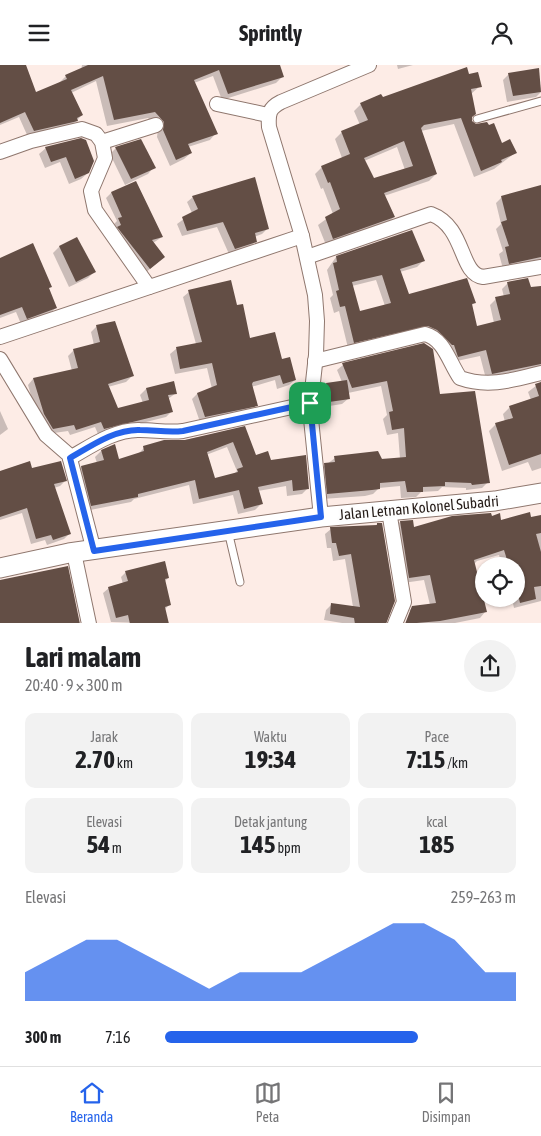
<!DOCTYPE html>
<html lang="id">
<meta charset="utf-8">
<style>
:root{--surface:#fff;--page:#f2f2f2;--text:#202124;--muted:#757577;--line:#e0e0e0;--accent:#2563eb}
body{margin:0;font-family:"Asap Condensed",sans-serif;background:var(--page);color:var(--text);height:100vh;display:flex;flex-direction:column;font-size:19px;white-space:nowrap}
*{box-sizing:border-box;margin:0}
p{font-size:16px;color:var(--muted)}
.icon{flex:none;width:28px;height:28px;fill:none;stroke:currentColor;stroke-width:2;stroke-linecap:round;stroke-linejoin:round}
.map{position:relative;height:558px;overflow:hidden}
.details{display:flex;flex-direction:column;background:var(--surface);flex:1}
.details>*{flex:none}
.tools{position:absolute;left:475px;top:492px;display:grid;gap:10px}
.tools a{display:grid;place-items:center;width:50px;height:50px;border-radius:50%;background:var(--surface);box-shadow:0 1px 4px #0004;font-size:25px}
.pin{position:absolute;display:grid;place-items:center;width:42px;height:42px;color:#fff;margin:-21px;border-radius:10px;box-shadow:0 2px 8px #0006}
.round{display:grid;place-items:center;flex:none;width:52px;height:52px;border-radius:26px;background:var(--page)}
.overview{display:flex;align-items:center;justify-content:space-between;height:85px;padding:0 25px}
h1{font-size:28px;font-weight:700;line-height:38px}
.stats{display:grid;grid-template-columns:repeat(3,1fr);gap:8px;height:85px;padding:5px 25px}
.stats div{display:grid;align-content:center;border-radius:10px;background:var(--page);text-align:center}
.stats b{font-size:25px;font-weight:700}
.stats small{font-size:14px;font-weight:400}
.stats p{font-size:14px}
.chart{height:140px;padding:10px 25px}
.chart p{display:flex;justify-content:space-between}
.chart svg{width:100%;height:90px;margin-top:5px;fill:var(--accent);opacity:.7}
ul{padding:0 25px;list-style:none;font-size:16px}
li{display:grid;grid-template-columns:80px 60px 1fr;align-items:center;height:38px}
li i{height:12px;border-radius:6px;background:var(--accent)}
header{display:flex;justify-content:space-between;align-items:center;height:65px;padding:0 25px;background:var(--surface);font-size:22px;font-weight:700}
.dock{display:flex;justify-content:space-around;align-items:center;height:70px;border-top:1px solid var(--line);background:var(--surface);font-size:14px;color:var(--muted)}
.dock a{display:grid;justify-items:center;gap:2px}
.dock .selected{color:var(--accent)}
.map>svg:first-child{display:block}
.shadow{fill:#0003;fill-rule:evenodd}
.building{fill:#634e45;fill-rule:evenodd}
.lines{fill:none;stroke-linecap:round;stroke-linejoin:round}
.lane-casing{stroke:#8f776e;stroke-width:9}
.street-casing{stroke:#8f776e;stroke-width:16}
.secondary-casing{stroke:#8f776e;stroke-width:21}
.lane{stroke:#fff;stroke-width:7}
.street{stroke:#fff;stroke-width:14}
.secondary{stroke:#fff;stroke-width:19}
.route-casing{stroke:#fff;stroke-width:10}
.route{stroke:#2563eb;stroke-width:6}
.labels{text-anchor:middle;stroke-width:5;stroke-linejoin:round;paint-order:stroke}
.street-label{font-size:15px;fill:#241b17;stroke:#fdfdfd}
</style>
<header><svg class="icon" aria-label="menu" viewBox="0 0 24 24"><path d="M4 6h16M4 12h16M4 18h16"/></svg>Sprintly<svg class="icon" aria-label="person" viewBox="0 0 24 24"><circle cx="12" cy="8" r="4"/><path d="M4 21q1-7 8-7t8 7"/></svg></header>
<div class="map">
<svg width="541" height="559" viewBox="0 0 541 559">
<rect width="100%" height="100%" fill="#fdece6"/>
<!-- shadow -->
<g class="shadow">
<path d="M0,0H25L35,29L59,18L66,11L81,5L82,0H279L283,11L276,18L222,35L213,11L194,18L216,68L210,75L188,82L191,88L184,94L170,101L157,72L158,64L148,53L107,61L96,16L71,28L82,50L70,62L28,72L19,52L0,60Z"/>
<path d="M397,0H413L398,4Z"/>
<path d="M538,4L541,27L536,32L507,37L503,15L509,9Z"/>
<path d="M468,11L480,21L471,29V56L501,80L515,88L494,104L474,112L454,59L421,66L436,109L429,116L384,131L394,152L387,159L326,180L318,160L333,149L323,123L321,124L315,109L322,102L342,93L335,74L342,67L360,60L354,46L361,39ZM397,82L405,105L373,115L364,96Z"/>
<path d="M81,74L88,108L81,114L69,119L60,97L45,103L39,89L46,83Z"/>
<path d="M116,83L154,102L148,109L125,120L110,89Z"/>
<path d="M136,117L162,172L153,178L158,197L144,209L116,164L114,159L117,156L106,133L111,128Z"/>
<path d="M541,121V195L503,204L499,189L503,186L496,164L501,159L496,138L502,132Z"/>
<path d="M193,132L268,163L262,169L254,172L256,176L250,182L229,189L217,162L182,171L177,159L192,148L187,137Z"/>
<path d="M76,174L94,207L88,213L69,222L53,188L59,182Z"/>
<path d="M336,192L423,196L417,202L400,207L408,230L475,237L471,241L476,263L494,258L490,240L496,234L504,232L502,224L508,218L530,223L541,222V303L486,314L480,291L452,297L431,270L348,283L339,246L334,248L330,233L333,230L327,205ZM376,215L385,241L359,248L352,221Z"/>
<path d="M0,194L48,224L56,243L50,248L21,259L16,247L0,253Z"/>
<path d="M189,227L236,242L249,275L281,295L295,315L289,320L277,324L275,315L251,322L256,340L251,346L200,357L192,334L197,329L212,324L207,303L175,309L170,289L176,284L196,279L183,232Z"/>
<path d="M97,261L132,311L126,317L108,322L117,344L143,338L140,330L146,324L176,328L168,334L171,347L166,352L98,369L95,362L70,370L68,366L47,369L38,355L28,320L33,314L72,306L68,291L74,285L94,280L91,267Z"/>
<path d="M343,300L439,330L488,417L482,423L466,425V423L442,422L438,426L421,427L416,432L401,433L400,421L379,423L373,429L365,431L322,434L319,405L335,393L400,394L398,368L387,370L383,354L387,350L381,321L348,328L349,333L342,339L323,342L321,326L327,320L342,317L337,305Z"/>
<path d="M541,317V403L532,406L528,397L502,406L489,366L496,359L505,357L503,349L510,342L531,335L528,327Z"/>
<path d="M0,346L8,364L0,370Z"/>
<path d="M244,363L255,391L270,396L308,423L302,429L287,431L286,421L258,426L261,439L255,445L238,449L233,430L193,439L189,420L134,434L131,437L85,446L75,408L81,402L97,398L95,392L101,386L118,395L138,389L144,383ZM227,382L237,406L233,410L214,414L206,390Z"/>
<path d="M31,404L65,416L60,421L54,423L70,468L64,474L47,480L45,475L31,479L22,448L0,455V409Z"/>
<path d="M541,451V536L514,543L512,534H516V501H502L499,490L477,496L474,499L485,547L480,553L450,559H406L411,546H409L412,543L430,540L424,515L403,518L394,463L400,457L412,456L413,464L491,452L501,457Z"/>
<path d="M377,459L386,559H348L324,555L326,545L332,539L353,542L345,494L333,496L331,483H327L325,469L331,464L375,462Z"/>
<path d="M126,507L168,513L164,517L169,540L164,545L167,559L111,557L103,528L109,523L123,519L121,512Z"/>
</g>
<!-- building -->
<g class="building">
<path d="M0,0H26L36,27L67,14L65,10L88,0H280L284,12L228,29L219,5L194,15L218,69L188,79L192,88L176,95L163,65L164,57L155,47L114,55L103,11L71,25L83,50L77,53L78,56L34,66L25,47L0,58Z"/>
<path d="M467,2L469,9L478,7L482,22L471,24L476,49L472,52V56L476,59L487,57L489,60L494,58L502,78L510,74L517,88L501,95L502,97L481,106L461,53L424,60L421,63L437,109L384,128L395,152L333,174L325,152L340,144L330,117L328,118L321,101L350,89L341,66L368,55L360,38L381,29L383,32ZM404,76L413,101L374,113L364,93Z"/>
<path d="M539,3L541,27L513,31L508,8Z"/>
<path d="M81,73L86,75L94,96L89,108L75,114L66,92L51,97L45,82Z"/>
<path d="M141,74L156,103L131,114L115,82Z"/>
<path d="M255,112L269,164L255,168L257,177L235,184L223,157L187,166L182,152L198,144L192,131Z"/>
<path d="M136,116L163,172L152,175L165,192L150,204L117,162L121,160L118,153L122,152L111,127Z"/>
<path d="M541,120V192L509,199L505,182L509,181L501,157L507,155L501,131Z"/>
<path d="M412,165L425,196L400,204L409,229L467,213L476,238L472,239L477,261L501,255L495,232L510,229L507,217L528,213L531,222L541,221V299L492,309L486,285L458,292L454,280H452L437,265L428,261L354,278L345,241L340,242L336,226L339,225L333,198L337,197L336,191ZM382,210L391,238L360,246L352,217Z"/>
<path d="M77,172L96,207L76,217L59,181Z"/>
<path d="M33,178L52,222L49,223L57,243L27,254L22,242L0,250V193Z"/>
<path d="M231,215L237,240L243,239L250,273L275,267L282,294L290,292L296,315L283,319L280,310L253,317L252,319L258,341L205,352L197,328L217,320L212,298L180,304L176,282L202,277L188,225Z"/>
<path d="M115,256L134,311L108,319L118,343L149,335L146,323L174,316L177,329L168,330L173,347L104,364L101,357L76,365L74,360L53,364L44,349L33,313L78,303L73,284L100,277L96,260Z"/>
<path d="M424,278L433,284L440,329L475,326L490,418L472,420L471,418L445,417V421L423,422V427H407L405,416L380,418V424L372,425L327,429L324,398L335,397L334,391L378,386L382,394L406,392L404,363L392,365L389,347L393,346L387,316L352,323L342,298Z"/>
<path d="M347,315L350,334L329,337L326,318Z"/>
<path d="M541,317V389L509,400L495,358L513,353L509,341L539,331L535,319Z"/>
<path d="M245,361L256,390L268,386L271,395L306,390L309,424L293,426L292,415L258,422L263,439L244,444L239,425L199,434L195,415L138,429V432L91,441L81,401L104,395L101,385L115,379L119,394L144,386L143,381L164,375H185ZM233,377L243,402L237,404L238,407L215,413L207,387Z"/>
<path d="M30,396L32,403L61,396L67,416L54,419L71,469L53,475L51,470L36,474L27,443L0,452V406Z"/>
<path d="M530,447L531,452L541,450V468L536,469L541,487V521L534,522L536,534L520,538L516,521V501H509L504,485L474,495L487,547L440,556L405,559L412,541L436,538L430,510L409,513L400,456L413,455L414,462L452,451L491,448L492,451L500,448L501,455Z"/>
<path d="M377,458H382L395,536L386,559H355L354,553L330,549L331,538L360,542L351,489L339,491L336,478H332L330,462L377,460Z"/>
<path d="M165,496L169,513L165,514L171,540L165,542L169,559H130L128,550L116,553L108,522L128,516L125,506Z"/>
<path d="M68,501L80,559H0V515Z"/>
</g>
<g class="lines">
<!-- lane casing -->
<g class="lane-casing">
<g id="lane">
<path d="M477,54L541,36"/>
<path d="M228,466L240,517"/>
</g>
</g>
<!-- street casing -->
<g class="street-casing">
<g id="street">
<path d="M217,39L268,50"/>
<path d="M102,77L156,60"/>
<path d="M0,87L31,76L82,64L96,69L102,77L105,93L91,126L95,145L149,222"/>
<path d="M302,171L269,62C268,49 269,43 281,37L369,0"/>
<path d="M307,192L431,149C466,162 459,209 483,212L541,202"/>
<path d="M0,272L302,171L315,230L317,256L316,290L310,344L321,452"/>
<path d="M0,294L46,370L69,390L94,486"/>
<path d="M315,296L425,269C444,274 449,297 460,313C488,323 513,315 541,308"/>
<path d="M70,393C91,381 115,364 140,365C155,365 168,368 183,366L310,338"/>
<path d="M389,446L404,537L395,559"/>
<path d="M74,488L89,559"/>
</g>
</g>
<!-- secondary casing -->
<g class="secondary-casing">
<path id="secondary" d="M0,503L69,488L321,452L495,436L541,428"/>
</g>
<!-- lane -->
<use href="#lane" class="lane"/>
<!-- street -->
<use href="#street" class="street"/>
<!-- secondary -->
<use href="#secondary" class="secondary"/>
</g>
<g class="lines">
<!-- route casing -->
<g class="route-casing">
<path id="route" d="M310,338L321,452L94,486L70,393C91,381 115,364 140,365C155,365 168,368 183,366Z"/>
</g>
<!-- route -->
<use href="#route" class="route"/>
</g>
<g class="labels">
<!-- street labels -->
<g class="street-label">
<text transform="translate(419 443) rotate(-5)" y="5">Jalan Letnan Kolonel Subadri</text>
</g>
</g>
</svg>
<div class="tools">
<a><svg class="icon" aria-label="locate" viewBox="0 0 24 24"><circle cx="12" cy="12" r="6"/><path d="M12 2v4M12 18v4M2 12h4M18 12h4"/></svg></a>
</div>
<div class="pin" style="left:310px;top:338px;background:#1e9e55"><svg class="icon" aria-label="arrive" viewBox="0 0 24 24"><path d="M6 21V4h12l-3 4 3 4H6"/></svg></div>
</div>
<section class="details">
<div class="overview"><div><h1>Lari malam</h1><p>20:40 · 9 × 300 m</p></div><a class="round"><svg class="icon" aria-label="share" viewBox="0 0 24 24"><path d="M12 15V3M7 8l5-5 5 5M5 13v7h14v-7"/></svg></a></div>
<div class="stats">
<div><p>Jarak</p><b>2.70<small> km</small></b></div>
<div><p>Waktu</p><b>19:34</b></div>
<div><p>Pace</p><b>7:15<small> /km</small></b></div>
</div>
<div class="stats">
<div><p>Elevasi</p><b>54<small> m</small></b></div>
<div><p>Detak jantung</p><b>145<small> bpm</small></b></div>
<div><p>kcal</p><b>185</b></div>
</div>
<div class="chart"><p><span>Elevasi</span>259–263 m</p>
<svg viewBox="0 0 160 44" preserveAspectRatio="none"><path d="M0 44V30L10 22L20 14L30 14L40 22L50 30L60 38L70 30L80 30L90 30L100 22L110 14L120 6L130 6L140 14L150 30L160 30V44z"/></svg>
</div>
<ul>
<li><b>300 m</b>7:16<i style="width:72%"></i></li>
</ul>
</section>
<nav class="dock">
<a class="selected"><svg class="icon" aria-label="home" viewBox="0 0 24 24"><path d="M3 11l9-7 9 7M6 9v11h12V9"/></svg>Beranda</a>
<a><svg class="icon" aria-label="map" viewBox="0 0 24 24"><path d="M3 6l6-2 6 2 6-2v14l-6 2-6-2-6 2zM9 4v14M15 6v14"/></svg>Peta</a>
<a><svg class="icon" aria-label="saved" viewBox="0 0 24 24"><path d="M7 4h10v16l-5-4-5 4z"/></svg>Disimpan</a>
</nav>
